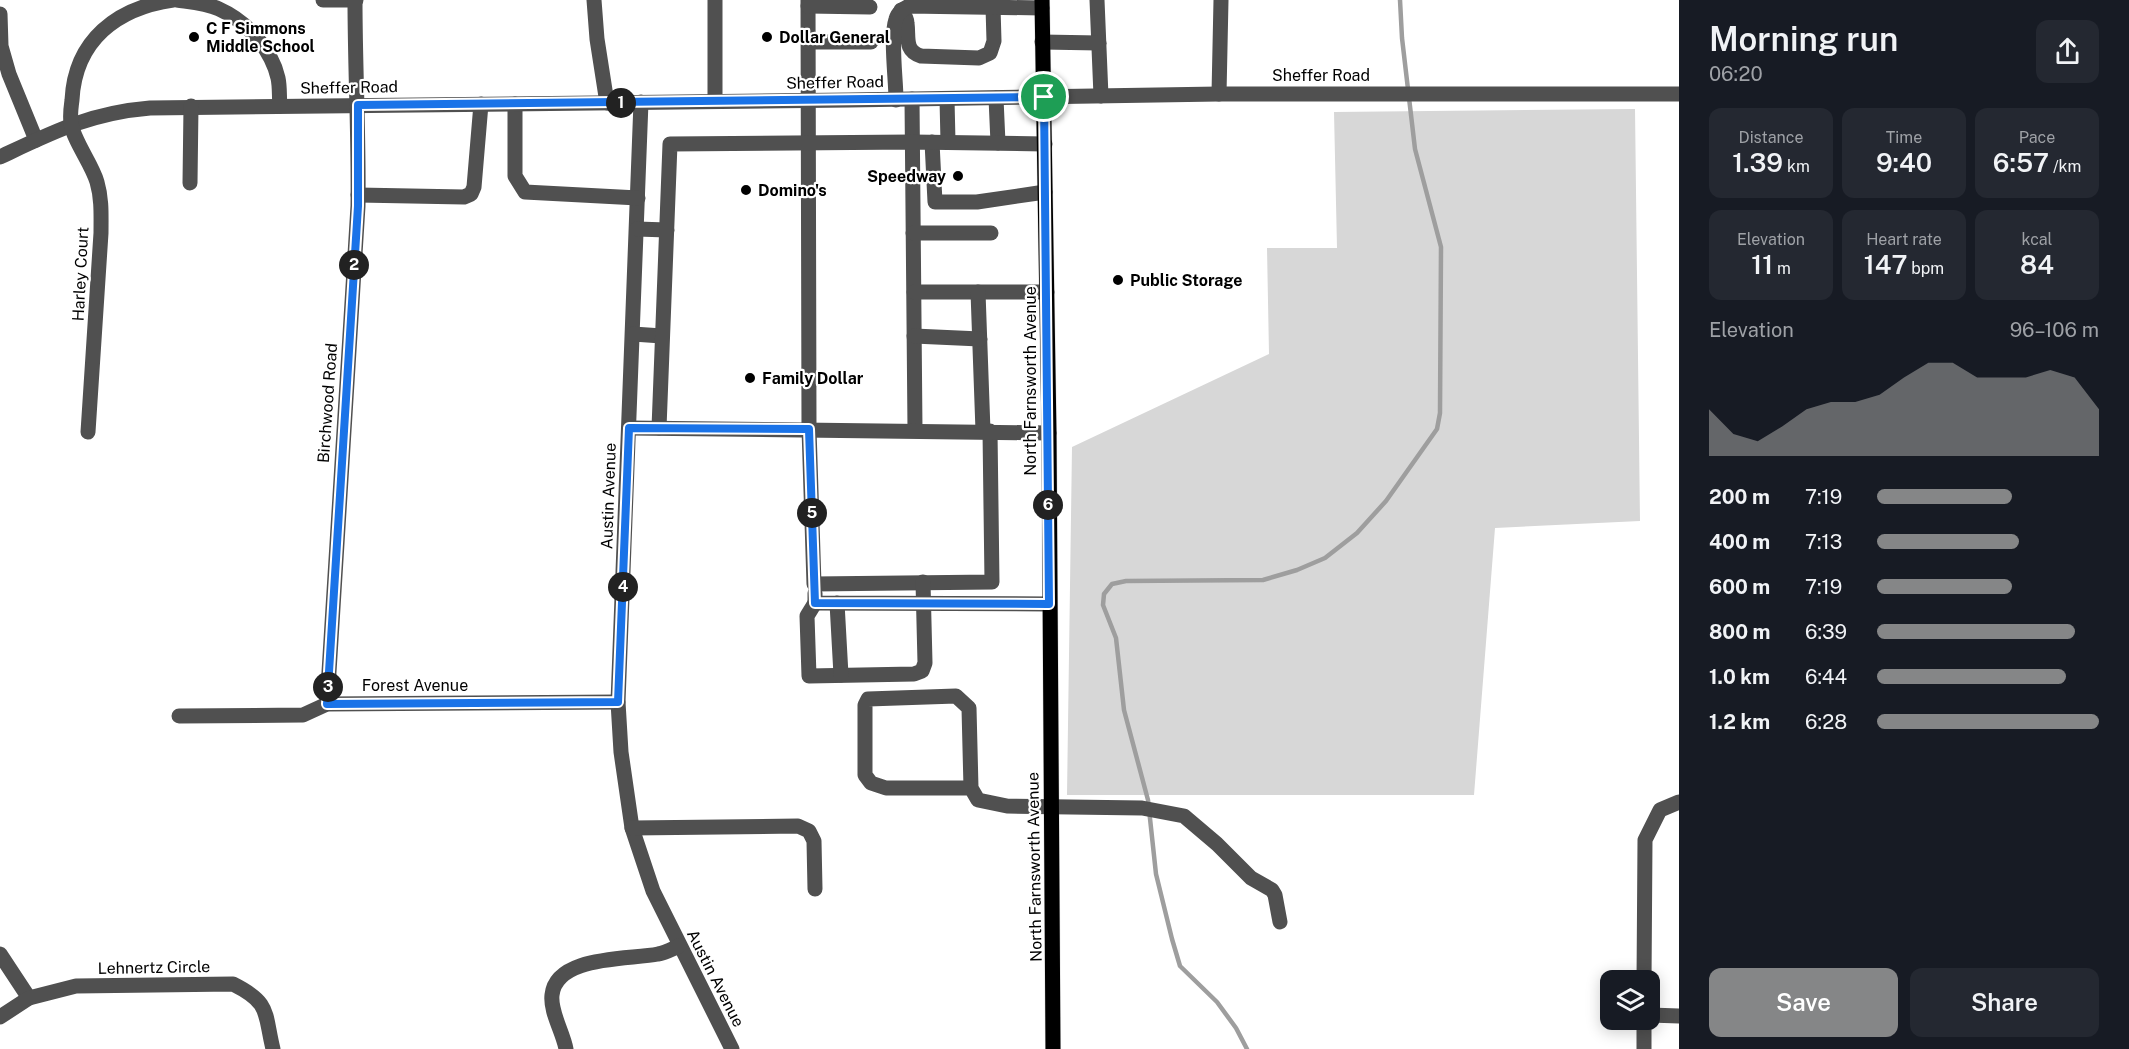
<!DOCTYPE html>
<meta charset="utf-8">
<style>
:root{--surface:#171b24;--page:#242831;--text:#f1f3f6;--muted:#9ea1a6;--accent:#858687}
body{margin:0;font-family:"Public Sans",sans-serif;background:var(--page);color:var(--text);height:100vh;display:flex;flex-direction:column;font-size:22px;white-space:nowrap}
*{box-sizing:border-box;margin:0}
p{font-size:20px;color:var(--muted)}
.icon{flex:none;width:33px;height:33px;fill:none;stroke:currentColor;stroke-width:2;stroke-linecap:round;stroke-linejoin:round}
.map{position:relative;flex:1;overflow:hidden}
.sheet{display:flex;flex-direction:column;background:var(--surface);width:450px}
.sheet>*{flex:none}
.controls{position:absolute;left:1600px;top:970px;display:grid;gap:12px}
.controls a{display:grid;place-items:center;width:60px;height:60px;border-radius:12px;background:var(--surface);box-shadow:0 3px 15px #0003;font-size:30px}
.pin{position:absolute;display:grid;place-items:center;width:51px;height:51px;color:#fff;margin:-26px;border:3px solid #fff;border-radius:50%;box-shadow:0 2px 6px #0007}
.km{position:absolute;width:30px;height:30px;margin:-15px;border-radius:50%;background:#222;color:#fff;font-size:16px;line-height:30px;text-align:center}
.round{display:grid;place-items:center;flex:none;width:63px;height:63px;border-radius:12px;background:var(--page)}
.headline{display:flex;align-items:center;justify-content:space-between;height:102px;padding:0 30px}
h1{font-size:33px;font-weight:600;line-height:45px}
.figures{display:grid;grid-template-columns:repeat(3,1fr);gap:9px;height:102px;padding:6px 30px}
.figures div{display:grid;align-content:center;border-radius:12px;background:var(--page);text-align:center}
.figures b{font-size:26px;font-weight:600}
.figures small{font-size:16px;font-weight:400}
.figures p{font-size:16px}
.chart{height:168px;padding:12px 30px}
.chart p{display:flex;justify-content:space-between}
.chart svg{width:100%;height:108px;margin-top:6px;fill:var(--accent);opacity:.7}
.cta{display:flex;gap:12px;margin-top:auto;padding:12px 30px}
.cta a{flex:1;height:69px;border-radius:12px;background:var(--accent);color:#fff;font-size:24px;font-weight:600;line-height:69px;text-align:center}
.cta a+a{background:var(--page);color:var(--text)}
ul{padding:0 30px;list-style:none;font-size:20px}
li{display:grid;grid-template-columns:96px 72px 1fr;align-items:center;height:45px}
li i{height:15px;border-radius:8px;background:var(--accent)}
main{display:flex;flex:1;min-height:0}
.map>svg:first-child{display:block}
.green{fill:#d7d7d7}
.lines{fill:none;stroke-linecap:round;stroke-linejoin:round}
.stream{stroke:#9e9e9e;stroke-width:4.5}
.major-casing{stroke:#dbdbdb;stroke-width:16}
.minor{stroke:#505050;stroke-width:15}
.major{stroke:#000;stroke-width:15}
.route-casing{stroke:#fff;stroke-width:12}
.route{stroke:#1a73e8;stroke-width:8}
.poi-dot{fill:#000;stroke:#fff;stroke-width:2}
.labels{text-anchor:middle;stroke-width:4.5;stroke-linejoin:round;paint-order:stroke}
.poi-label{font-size:16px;font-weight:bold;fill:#000;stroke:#fff;text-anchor:start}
.street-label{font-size:16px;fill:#000;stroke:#fff}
</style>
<main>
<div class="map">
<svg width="1679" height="1049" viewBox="0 0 1679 1049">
<rect width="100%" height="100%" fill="#fff"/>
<!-- green -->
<path class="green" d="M1635,109L1640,521L1495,528L1474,795H1067L1072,447L1269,354L1267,248H1337L1334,112Z"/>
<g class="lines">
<!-- stream -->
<path class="stream" d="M1247,1049L1236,1028L1217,1002L1180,966L1172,939L1156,874L1148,800L1124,710L1116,638L1103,605L1104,594L1112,584L1126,581L1263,580L1297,570L1325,558L1357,533L1386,501L1437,429L1440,413L1441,247L1415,149L1402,38L1400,0"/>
<!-- major casing -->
<g class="major-casing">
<path id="major" d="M1042,0L1049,433L1053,1049"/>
</g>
<!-- minor -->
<g class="minor">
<path d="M177,0C191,2 206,3 219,9C246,21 271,48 278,78C280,87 279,97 280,106"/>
<path d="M323,0H356"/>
<path d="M594,0L597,39L607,103"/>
<path d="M715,0V101"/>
<path d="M808,0L809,429L814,584L992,582L990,431"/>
<path d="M1097,0L1101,96"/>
<path d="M808,6L870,7"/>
<path d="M901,10C904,14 907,18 907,23C909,37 904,51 921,56L979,58L990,53L994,41L993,7"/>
<path d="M0,14L1,46L9,74L36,140"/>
<path d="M808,42H871"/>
<path d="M1042,42L1099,43"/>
<path d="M1219,94L1221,0"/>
<path d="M996,98L998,143"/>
<path d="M912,99L915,430"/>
<path d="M947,99L948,142"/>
<path d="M896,100C896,79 890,37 896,19C898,12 903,9 909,6L1042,8"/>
<path d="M641,102L618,702L621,752L632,828L653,891L732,1049"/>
<path d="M515,104V176L525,192L638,198"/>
<path d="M932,142L935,202H977L1045,192"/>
<path d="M0,157C53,132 90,113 150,108L849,100L1219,94H1679"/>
<path d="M190,183L191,106"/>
<path d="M358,195L464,197L471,194L474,187L481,104"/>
<path d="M637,229L667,230"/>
<path d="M913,233H991"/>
<path d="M914,292H1047"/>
<path d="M978,292L983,431"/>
<path d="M633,334L662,336"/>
<path d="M914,336L980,339"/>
<path d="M629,428L1049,433"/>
<path d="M659,428L670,144L912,142L1045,144"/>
<path d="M88,432L101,233C101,216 102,199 97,182C92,164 73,140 71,123C70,116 71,107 72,100C75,40 117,8 173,0"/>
<path d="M815,593V603L1049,604"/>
<path d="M815,603L807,616L809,676L914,674L922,671L925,663L923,582"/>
<path d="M837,603L841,675"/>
<path d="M327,704L358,206C359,137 355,69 355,1"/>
<path d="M179,716L303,715L327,704L618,702"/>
<path d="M971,788H886L871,783L865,775V705L868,699L956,696L969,708L971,788L978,800L1007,806L1142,808L1184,816L1217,844L1251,878L1272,890L1275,895L1280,922"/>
<path d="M632,828L798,826L809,831L814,841L815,889"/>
<path d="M0,954L29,998"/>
<path d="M1644,981L1645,840L1660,810L1679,802"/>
<path d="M1650,1015L1679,1016"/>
<path d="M0,1017L29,998L76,986L233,984C271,1003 264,1012 273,1049"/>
<path d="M1644,1020V1049"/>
<path d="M566,1049C563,1032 550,1012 552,995C556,955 629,960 658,954C665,953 672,949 679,946"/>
</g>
<!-- major -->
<use href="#major" class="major"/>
</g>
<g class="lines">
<!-- route casing -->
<g class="route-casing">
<path id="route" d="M1044,97L1049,604L815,603L809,429L629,428L618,702L327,704L358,206V105Z"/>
</g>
<!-- route -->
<use href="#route" class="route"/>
</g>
<!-- markers -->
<g class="poi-dot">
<circle cx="194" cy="37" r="6"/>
<circle cx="767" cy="37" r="6"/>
<circle cx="958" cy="176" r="6"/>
<circle cx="746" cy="190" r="6"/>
<circle cx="1118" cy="280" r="6"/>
<circle cx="750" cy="378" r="6"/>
</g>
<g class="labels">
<!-- poi labels -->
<g class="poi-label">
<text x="206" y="34">C F Simmons<tspan x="206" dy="18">Middle School</tspan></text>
<text x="779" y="43">Dollar General</text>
<text x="946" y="182" text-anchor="end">Speedway</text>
<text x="758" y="196">Domino's</text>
<text x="1130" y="286">Public Storage</text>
<text x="762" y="384">Family Dollar</text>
</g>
<!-- street labels -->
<g class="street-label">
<text x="1321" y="81">Sheffer Road</text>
<text transform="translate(835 82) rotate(-1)" y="6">Sheffer Road</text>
<text transform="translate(349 87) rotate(-1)" y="6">Sheffer Road</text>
<text transform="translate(80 274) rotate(-87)" y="6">Harley Court</text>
<text transform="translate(1030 381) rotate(-90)" y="6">North Farnsworth Avenue</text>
<text transform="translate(327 403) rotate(-86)" y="6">Birchwood Road</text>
<text transform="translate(608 496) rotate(-88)" y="6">Austin Avenue</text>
<text x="415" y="691">Forest Avenue</text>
<text transform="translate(1034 867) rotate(-91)" y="6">North Farnsworth Avenue</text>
<text transform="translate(154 967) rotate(-1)" y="6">Lehnertz Circle</text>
<text transform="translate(716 978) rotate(63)" y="6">Austin Avenue</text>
</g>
</g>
</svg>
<div class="controls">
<a><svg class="icon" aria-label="layers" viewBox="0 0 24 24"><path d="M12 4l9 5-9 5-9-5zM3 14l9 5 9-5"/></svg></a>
</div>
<div class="pin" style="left:1044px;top:97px;background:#1e9e55"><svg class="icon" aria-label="arrive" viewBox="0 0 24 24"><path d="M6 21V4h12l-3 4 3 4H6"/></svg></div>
<b class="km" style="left:621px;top:103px">1</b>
<b class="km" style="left:354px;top:265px">2</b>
<b class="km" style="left:328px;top:687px">3</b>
<b class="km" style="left:623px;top:587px">4</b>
<b class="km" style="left:812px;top:513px">5</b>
<b class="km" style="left:1048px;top:505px">6</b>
</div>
<section class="sheet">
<div class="headline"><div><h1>Morning run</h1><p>06:20</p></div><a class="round"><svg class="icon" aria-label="share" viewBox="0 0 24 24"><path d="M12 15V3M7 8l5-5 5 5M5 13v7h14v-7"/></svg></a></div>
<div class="figures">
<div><p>Distance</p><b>1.39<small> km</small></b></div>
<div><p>Time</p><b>9:40</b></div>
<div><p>Pace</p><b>6:57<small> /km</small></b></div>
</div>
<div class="figures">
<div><p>Elevation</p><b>11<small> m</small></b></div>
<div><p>Heart rate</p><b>147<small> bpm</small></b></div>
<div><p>kcal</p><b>84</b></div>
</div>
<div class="chart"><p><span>Elevation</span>96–106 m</p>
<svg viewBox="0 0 160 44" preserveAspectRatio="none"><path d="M0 44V25L10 35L20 38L30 32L40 25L50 22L60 22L70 19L80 12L90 6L100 6L110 12L120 12L130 12L140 9L150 12L160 25V44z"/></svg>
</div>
<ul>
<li><b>200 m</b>7:19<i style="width:61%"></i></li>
<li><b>400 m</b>7:13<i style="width:64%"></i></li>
<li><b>600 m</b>7:19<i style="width:61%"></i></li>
<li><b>800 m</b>6:39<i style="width:89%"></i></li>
<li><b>1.0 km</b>6:44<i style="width:85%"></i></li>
<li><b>1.2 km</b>6:28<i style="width:100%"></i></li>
</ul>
<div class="cta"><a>Save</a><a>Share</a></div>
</section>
</main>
